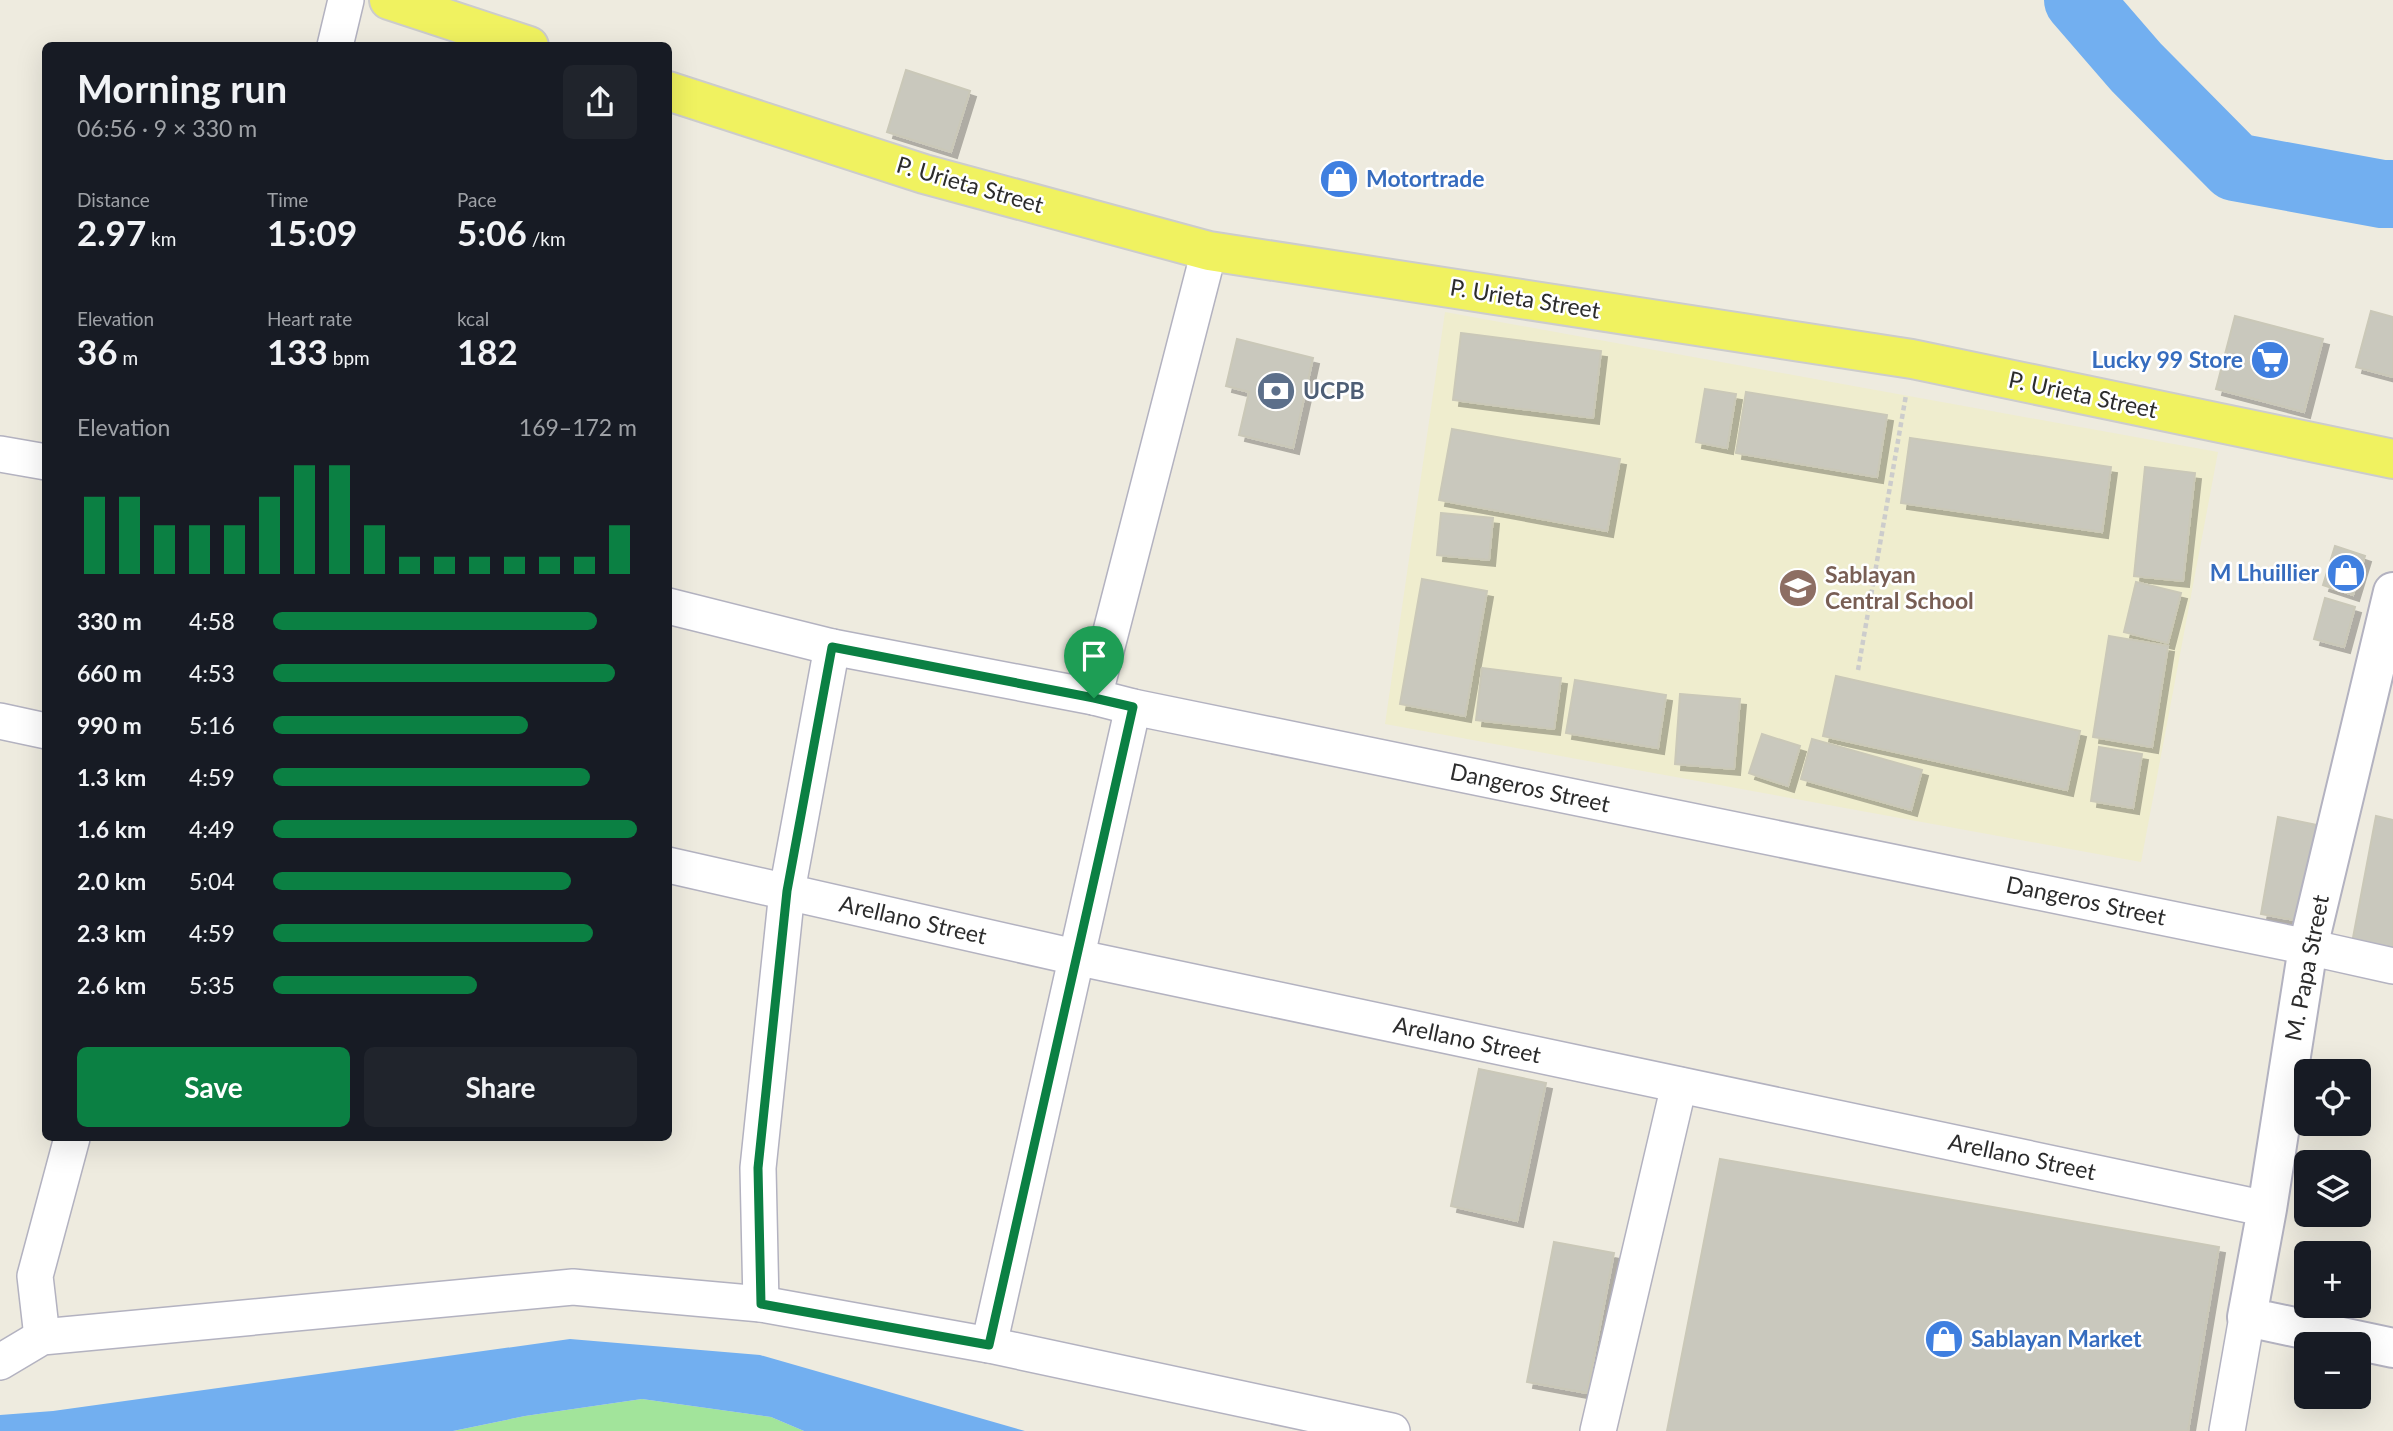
<!DOCTYPE html>
<meta charset="utf-8">
<style>
:root{--surface:#171b24;--page:#20242c;--text:#f1f3f6;--muted:#9ea1a6;--accent:#0b8043}
body{margin:0;font-family:Lato,sans-serif;background:var(--page);color:var(--text);height:100vh;display:flex;flex-direction:column;font-size:26px;white-space:nowrap}
*{box-sizing:border-box;margin:0}
p{font-size:23px;color:var(--muted)}
.icon{flex:none;width:38px;height:38px;fill:none;stroke:currentColor;stroke-width:2;stroke-linecap:round;stroke-linejoin:round}
.map{position:relative;flex:1;overflow:hidden}
.sheet{position:absolute;left:42px;top:42px;width:630px;height:1099px;display:flex;flex-direction:column;background:var(--surface);border-radius:10px;box-shadow:0 7px 28px #0002}
.sheet>*{flex:none}
.tools{position:absolute;left:2294px;top:1059px;display:grid;gap:14px}
.tools a{display:grid;place-items:center;width:77px;height:77px;border-radius:10px;background:var(--surface);box-shadow:0 7px 28px #0002;font-size:35px}
.pin{position:absolute;display:grid;place-items:center;width:60px;height:60px;color:#fff;margin:-72px -30px;border-radius:50% 50% 50% 0;rotate:-45deg;box-shadow:0 0 7px #0007}
.pin .icon{rotate:45deg}
.round{display:grid;place-items:center;flex:none;width:74px;height:74px;border-radius:10px;background:var(--page)}
.headline{display:flex;align-items:center;justify-content:space-between;height:119px;padding:0 35px}
h1{font-size:38px;font-weight:700;line-height:52px}
.figures{display:grid;grid-template-columns:repeat(3,1fr);gap:10px;height:119px;padding:7px 35px}
.figures div{display:grid;align-content:center}
.figures b{font-size:35px;font-weight:700}
.figures small{font-size:19px;font-weight:400}
.figures p{font-size:19px}
.chart{height:196px;padding:14px 35px}
.chart p{display:flex;justify-content:space-between}
.chart svg{width:100%;height:126px;margin-top:7px;stroke:var(--accent);stroke-width:6}
.primary-button{display:flex;gap:14px;margin-top:auto;padding:14px 35px}
.primary-button a{flex:1;height:80px;border-radius:10px;background:var(--accent);color:#fff;font-size:28px;font-weight:700;line-height:80px;text-align:center}
.primary-button a+a{background:var(--page);color:var(--text)}
ul{padding:0 35px;list-style:none;font-size:23px}
li{display:grid;grid-template-columns:112px 84px 1fr;align-items:center;height:52px}
li i{height:18px;border-radius:9px;background:var(--accent)}
.map>svg:first-child{display:block}
.education{fill:#efedce}
.green{fill:#a2e49b}
.water{fill:#72aff0}
.lines{fill:none;stroke-linecap:round;stroke-linejoin:round}
.river{stroke:#72aff0;stroke-width:68}
.building{fill:#c9c8bd;stroke:#cac8b8;stroke-width:2;filter:url(#shadow)}
.street-casing{stroke:#b3b2c0;stroke-width:38}
.secondary-casing{stroke:#b3b2c0;stroke-width:42}
.primary-casing{stroke:#ccc;stroke-width:42}
.path{stroke:#ccc;stroke-width:4.5;stroke-dasharray:5 3.5;stroke-linecap:butt}
.street{stroke:#fff;stroke-width:35}
.secondary{stroke:#fff;stroke-width:38}
.primary{stroke:#f0f260;stroke-width:38}
.route-casing{stroke:#fff;stroke-width:14}
.route{stroke:#0b8043;stroke-width:9}
.labels{text-anchor:middle;stroke-width:5;stroke-linejoin:round;paint-order:stroke}
.shop-label{font-size:23px;font-weight:bold;fill:#366cbe;stroke:#fff;text-anchor:start}
.street-label{font-size:23px;fill:#2c2c2c;stroke:#fff}
.service-label{font-size:23px;font-weight:bold;fill:#4e5e75;stroke:#fff;text-anchor:start}
.education-label{font-size:23px;font-weight:bold;fill:#785e54;stroke:#fff;text-anchor:start}
</style>
<div class="map">
<svg width="2393" height="1431" viewBox="0 0 2393 1431">
<defs>
<filter id="shadow"><feDropShadow dx="6" dy="6" stdDeviation="0" flood-color="#0004"/></filter>
</defs>
<rect width="100%" height="100%" fill="#eeebdf"/>
<!-- education -->
<path class="education" d="M1445,312L2218,452L2141,862L1385,724Z"/>
<!-- green -->
<path class="green" d="M642,1399L771,1417L804,1431H453L525,1416Z"/>
<!-- water -->
<path class="water" d="M570,1339L760,1355L1025,1431H804L771,1417L642,1399L525,1416L453,1431H0V1415L53,1411Z"/>
<g class="lines">
<!-- river -->
<path class="river" d="M2078,0L2136,67L2235,167L2382,194H2393"/>
</g>
<!-- building -->
<g class="building">
<path d="M906,70L970,91L951,152L887,132Z"/>
<path d="M2371,311L2393,317V377L2356,367Z"/>
<path d="M2235,316L2323,339L2304,412L2216,389Z"/>
<path d="M1461,333L1601,351L1593,418L1453,400Z"/>
<path d="M1237,339L1313,358L1293,448L1239,435L1249,392L1226,386Z"/>
<path d="M1705,389L1736,394L1727,448L1696,442Z"/>
<path d="M1746,392L1887,415L1877,477L1736,453Z"/>
<path d="M1452,429L1620,459L1607,531L1439,500Z"/>
<path d="M1910,438L2111,467L2102,532L1901,503Z"/>
<path d="M2145,467L2195,473L2183,581L2134,576Z"/>
<path d="M1441,513L1493,518L1489,560L1437,555Z"/>
<path d="M2335,546L2365,556L2353,595L2323,585Z"/>
<path d="M1422,579L1487,591L1465,716L1400,704Z"/>
<path d="M2136,582L2181,593L2168,643L2124,632Z"/>
<path d="M2325,598L2355,607L2344,647L2314,639Z"/>
<path d="M2109,636L2168,646L2152,747L2093,737Z"/>
<path d="M1482,668L1561,678L1554,729L1476,720Z"/>
<path d="M1836,676L2080,731L2067,790L1823,736Z"/>
<path d="M1575,680L1666,695L1658,748L1566,733Z"/>
<path d="M1680,694L1740,699L1734,769L1675,764Z"/>
<path d="M1762,734L1800,746L1788,786L1749,773Z"/>
<path d="M1812,739L1922,770L1911,810L1801,779Z"/>
<path d="M2099,747L2142,754L2133,808L2091,801Z"/>
<path d="M2376,816L2393,820V952L2352,943Z"/>
<path d="M2278,817L2322,826L2305,922L2261,914Z"/>
<path d="M1479,1069L1546,1083L1517,1221L1451,1206Z"/>
<path d="M1720,1159L2219,1247L2188,1431H1667Z"/>
<path d="M1554,1242L1614,1253L1587,1393L1527,1382Z"/>
</g>
<g class="lines">
<!-- street casing -->
<g class="street-casing">
<g id="street">
<path d="M335,46L346,0"/>
<path d="M0,454L46,462"/>
<path d="M668,606L832,647L1094,697L1133,707L2308,947L2393,966"/>
<path d="M1094,697L1209,251"/>
<path d="M0,721L46,731"/>
<path d="M668,865L1075,957L2267,1209"/>
<path d="M761,1304L758,1168L787,891L832,647"/>
<path d="M42,1337L35,1276L72,1138"/>
<path d="M989,1345L1133,707"/>
<path d="M0,1362L42,1337L573,1287L761,1304L989,1345L1392,1431"/>
<path d="M1598,1431L1679,1085"/>
<path d="M2227,1431L2247,1317"/>
</g>
</g>
<!-- secondary casing -->
<g class="secondary-casing">
<path id="secondary" d="M2393,592L2308,947L2267,1209L2247,1317L2393,1348"/>
</g>
<!-- primary casing -->
<g class="primary-casing">
<g id="primary">
<path d="M389,0L529,46"/>
<path d="M668,91L924,174L1209,251L1912,359L2393,459"/>
</g>
</g>
<!-- path -->
<path class="path" d="M1858,670L1906,395"/>
<!-- street -->
<use href="#street" class="street"/>
<!-- secondary -->
<use href="#secondary" class="secondary"/>
<!-- primary -->
<use href="#primary" class="primary"/>
</g>
<g class="lines">
<!-- route casing -->
<g class="route-casing">
<path id="route" d="M832,647L1094,698L1133,707L989,1345L761,1304L758,1168L787,891Z"/>
</g>
<!-- route -->
<use href="#route" class="route"/>
</g>
<!-- icons -->
<defs>
<g id="shop-disc" transform="scale(2.0125)"><circle r="9.5" fill="#3f7fe0" stroke="#fff"/><path d="M-5-2.5h2.3a2.7 3.5 0 0 1 5.4 0H5L5.5 6h-11ZM-1.5-2.5h3a1.5 2.3 0 0 0-3 0Z" fill="#fff"/></g>
<g id="supermarket-disc" transform="scale(2.0125)"><circle r="9.5" fill="#3f7fe0" stroke="#fff"/><path d="M-6-5.5h2.5l.6 2H6L4.5 2H-2.5L-4.4-4H-6ZM-1.5 3.2a1.3 1.3 0 1 0 .1 0ZM3 3.2a1.3 1.3 0 1 0 .1 0Z" fill="#fff"/></g>
<g id="bank-disc" transform="scale(2.0125)"><circle r="9.5" fill="#5c6f8a" stroke="#fff"/><path d="M-6-4H6V4H-6ZM0-2.3a2.3 2.3 0 1 0 0 4.6a2.3 2.3 0 1 0 0-4.6Z" fill="#fff"/></g>
<g id="school-disc" transform="scale(2.0125)"><circle r="9.5" fill="#8d6e63" stroke="#fff"/><path d="M0-5L7-2L0 1L-7-2ZM-4 1L0 2.5L4 1V4Q0 6-4 4Z" fill="#fff"/></g>
</defs>
<g fill-rule="evenodd">
<use href="#shop-disc" x="1339" y="179"/>
<use href="#supermarket-disc" x="2270" y="360"/>
<use href="#bank-disc" x="1276" y="391"/>
<use href="#shop-disc" x="2346" y="573"/>
<use href="#school-disc" x="1798" y="588"/>
<use href="#shop-disc" x="1944" y="1339"/>
</g>
<g class="labels">
<!-- shop labels -->
<g class="shop-label">
<text x="1366" y="187">Motortrade</text>
<text x="2243" y="368" text-anchor="end">Lucky 99 Store</text>
<text x="2319" y="581" text-anchor="end">M Lhuillier</text>
<text x="1971" y="1347">Sablayan Market</text>
</g>
<!-- street labels -->
<g class="street-label">
<text transform="translate(970 185) rotate(16)" y="8">P. Urieta Street</text>
<text transform="translate(1525 299) rotate(9)" y="8">P. Urieta Street</text>
<text transform="translate(2083 395) rotate(12)" y="8">P. Urieta Street</text>
<text transform="translate(1530 788) rotate(12)" y="8">Dangeros Street</text>
<text transform="translate(2086 901) rotate(12)" y="8">Dangeros Street</text>
<text transform="translate(913 920) rotate(13)" y="8">Arellano Street</text>
<text transform="translate(2307 968) rotate(-79)" y="8">M. Papa Street</text>
<text transform="translate(1467 1040) rotate(12)" y="8">Arellano Street</text>
<text transform="translate(2022 1157) rotate(12)" y="8">Arellano Street</text>
</g>
<!-- service labels -->
<g class="service-label">
<text x="1303" y="399">UCPB</text>
</g>
<!-- education labels -->
<g class="education-label">
<text x="1825" y="583">Sablayan<tspan x="1825" dy="26">Central School</tspan></text>
</g>
</g>
</svg>
<div class="tools">
<a><svg class="icon" aria-label="locate" viewBox="0 0 24 24"><circle cx="12" cy="12" r="6"/><path d="M12 2v4M12 18v4M2 12h4M18 12h4"/></svg></a>
<a><svg class="icon" aria-label="layers" viewBox="0 0 24 24"><path d="M12 4l9 5-9 5-9-5zM3 14l9 5 9-5"/></svg></a>
<a>+</a>
<a>−</a>
</div>
<div class="pin" style="left:1094px;top:698px;background:#1e9e55"><svg class="icon" aria-label="arrive" viewBox="0 0 24 24"><path d="M6 21V4h12l-3 4 3 4H6"/></svg></div>
<section class="sheet">
<div class="headline"><div><h1>Morning run</h1><p>06:56 · 9 × 330 m</p></div><a class="round"><svg class="icon" aria-label="share" viewBox="0 0 24 24"><path d="M12 15V3M7 8l5-5 5 5M5 13v7h14v-7"/></svg></a></div>
<div class="figures">
<div><p>Distance</p><b>2.97<small> km</small></b></div>
<div><p>Time</p><b>15:09</b></div>
<div><p>Pace</p><b>5:06<small> /km</small></b></div>
</div>
<div class="figures">
<div><p>Elevation</p><b>36<small> m</small></b></div>
<div><p>Heart rate</p><b>133<small> bpm</small></b></div>
<div><p>kcal</p><b>182</b></div>
</div>
<div class="chart"><p><span>Elevation</span>169–172 m</p>
<svg viewBox="0 0 160 44" preserveAspectRatio="none"><path d="M5 44V17M15 44V17M25 44V27M35 44V27M45 44V27M55 44V17M65 44V6M75 44V6M85 44V27M95 44V38M105 44V38M115 44V38M125 44V38M135 44V38M145 44V38M155 44V27"/></svg>
</div>
<ul>
<li><b>330 m</b>4:58<i style="width:89%"></i></li>
<li><b>660 m</b>4:53<i style="width:94%"></i></li>
<li><b>990 m</b>5:16<i style="width:70%"></i></li>
<li><b>1.3 km</b>4:59<i style="width:87%"></i></li>
<li><b>1.6 km</b>4:49<i style="width:100%"></i></li>
<li><b>2.0 km</b>5:04<i style="width:82%"></i></li>
<li><b>2.3 km</b>4:59<i style="width:88%"></i></li>
<li><b>2.6 km</b>5:35<i style="width:56%"></i></li>
</ul>
<div class="primary-button"><a>Save</a><a>Share</a></div>
</section>
</div>
